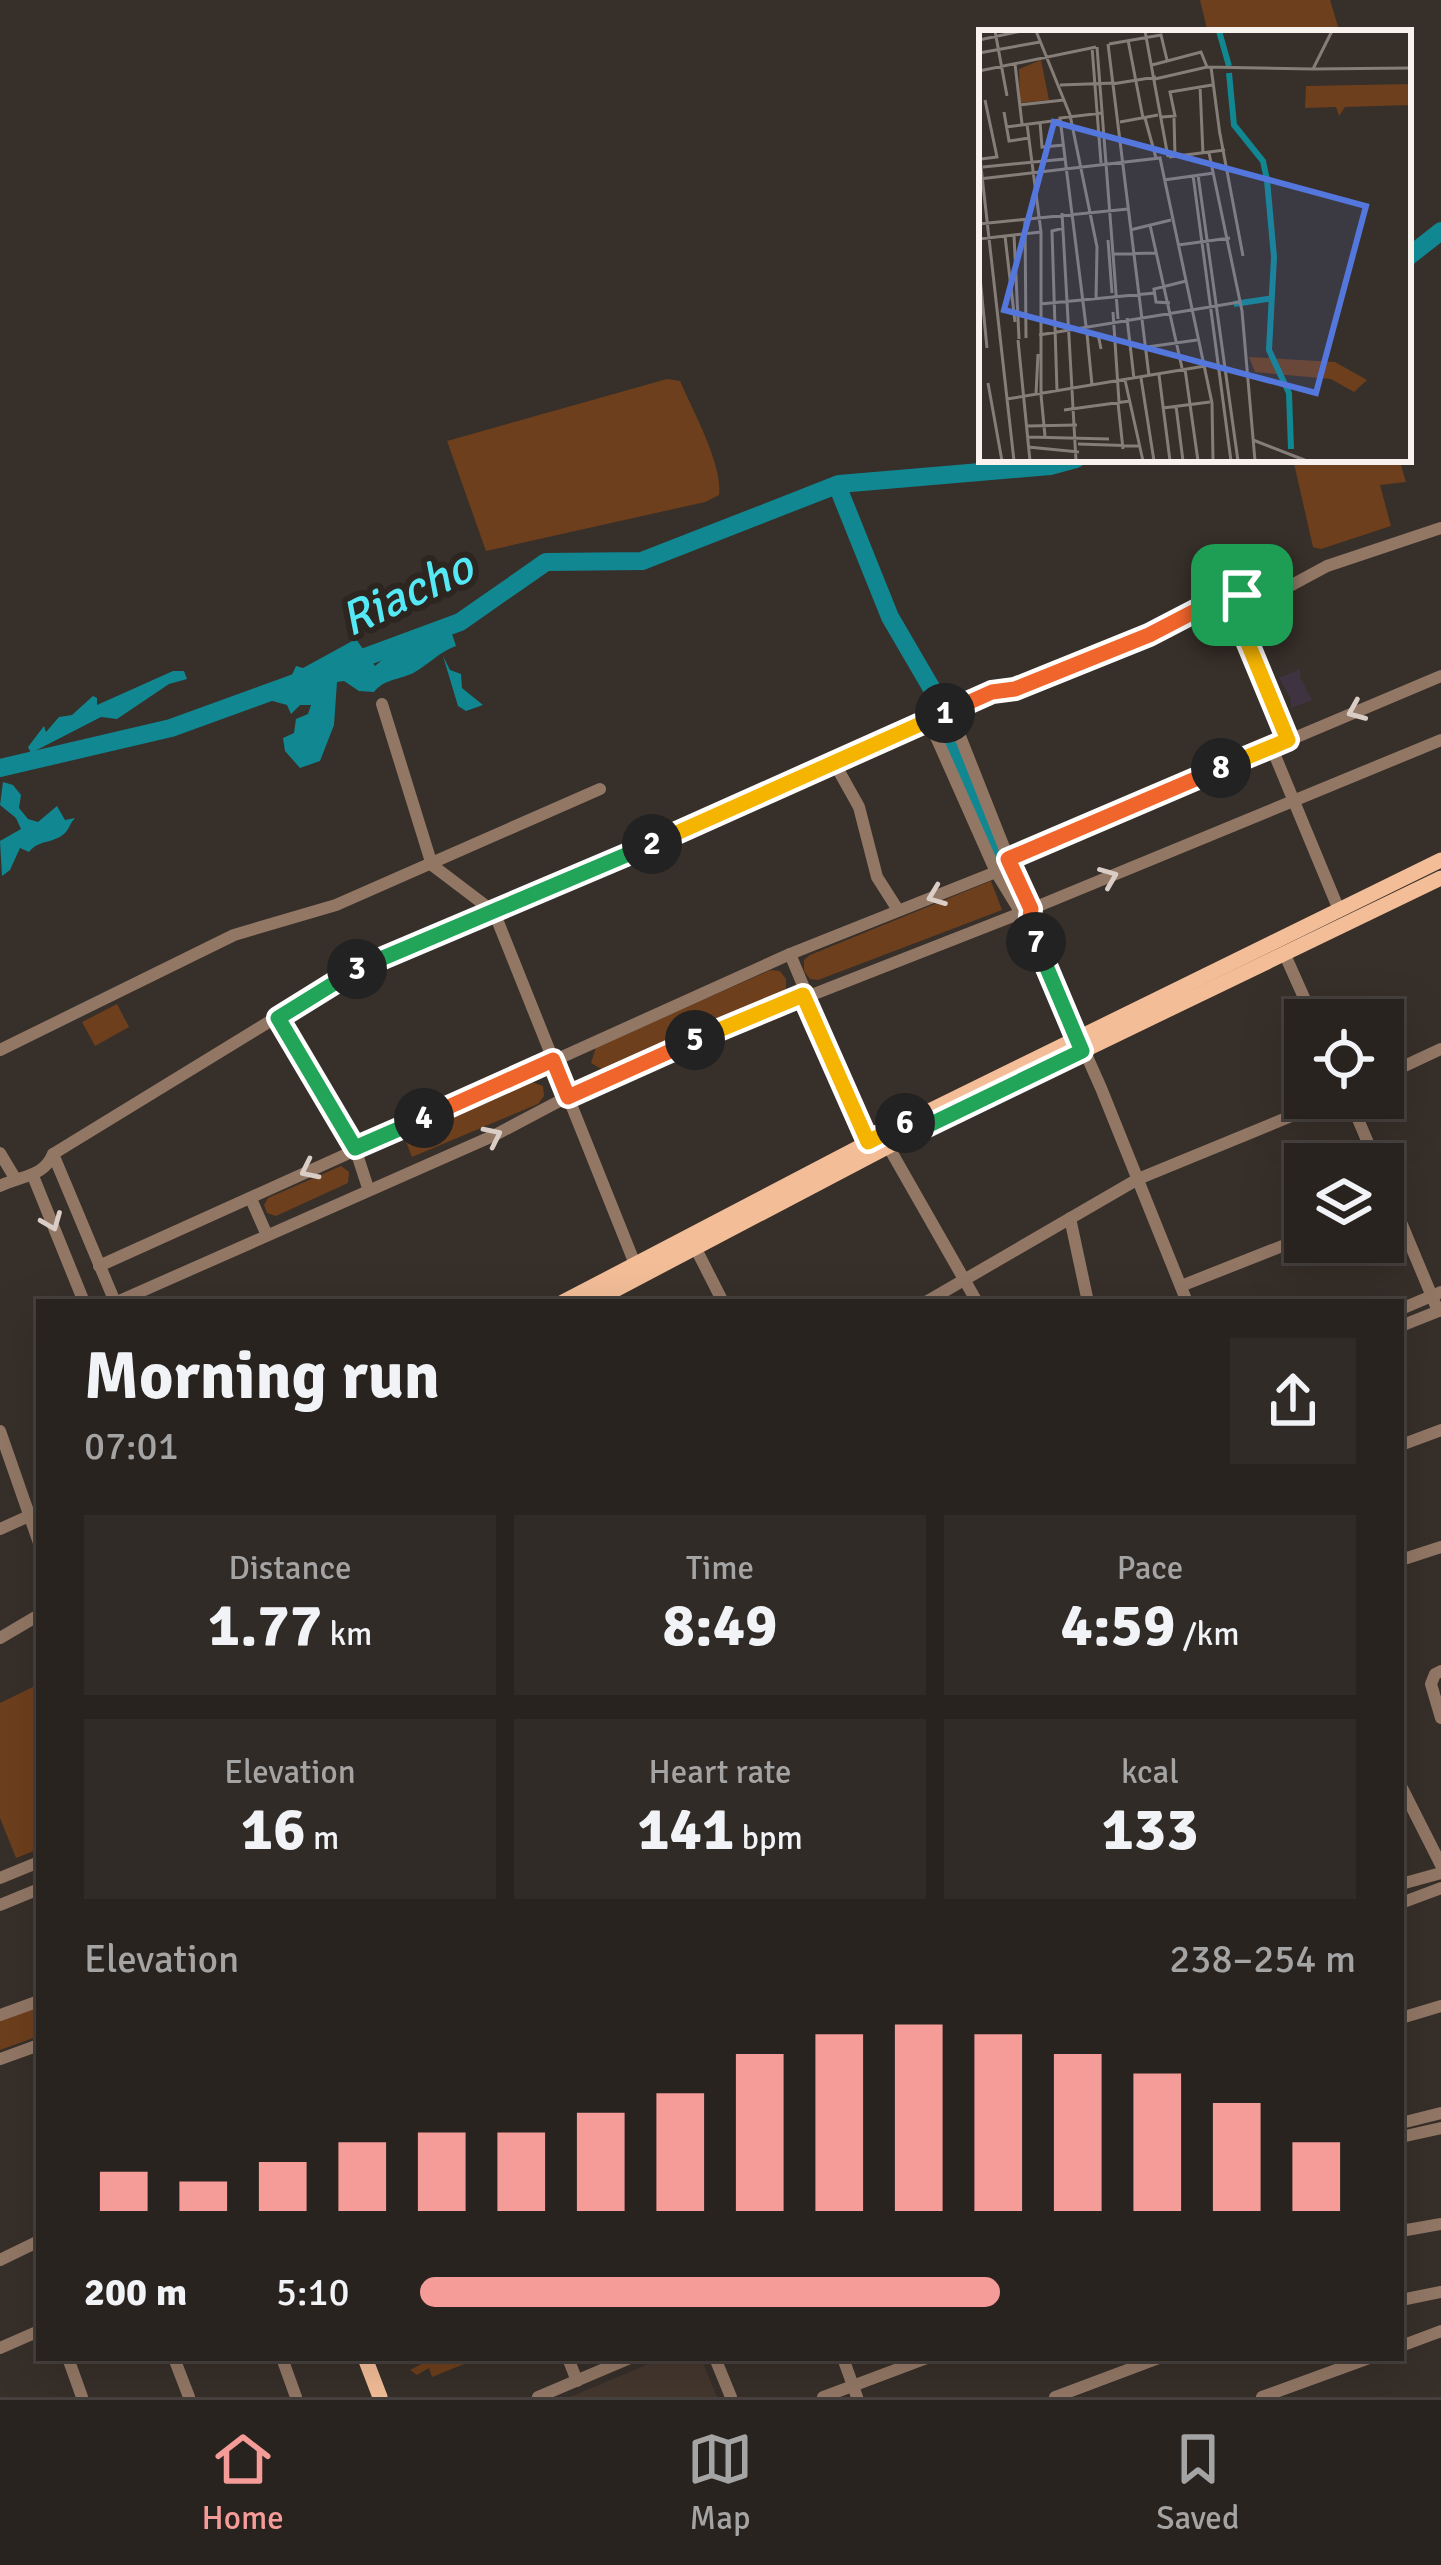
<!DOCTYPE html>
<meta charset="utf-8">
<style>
:root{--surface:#29231f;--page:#312b28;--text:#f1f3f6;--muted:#a5a4a4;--line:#45403d;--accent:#f59b98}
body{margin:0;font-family:Signika,sans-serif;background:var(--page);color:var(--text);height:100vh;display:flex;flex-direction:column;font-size:45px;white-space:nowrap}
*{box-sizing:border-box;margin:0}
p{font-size:39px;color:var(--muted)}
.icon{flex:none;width:66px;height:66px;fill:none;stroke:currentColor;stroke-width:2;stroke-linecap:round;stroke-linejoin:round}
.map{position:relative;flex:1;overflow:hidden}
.side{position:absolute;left:36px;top:1299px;width:1368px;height:1062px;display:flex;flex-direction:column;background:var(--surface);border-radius:0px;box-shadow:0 12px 48px #0002,0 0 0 3px var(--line)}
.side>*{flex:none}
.controls{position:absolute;left:1284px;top:999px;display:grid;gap:24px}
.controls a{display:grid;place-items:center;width:120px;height:120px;border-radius:0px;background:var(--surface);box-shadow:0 12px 48px #0002,0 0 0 3px var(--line);font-size:60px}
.pin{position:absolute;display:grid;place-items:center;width:102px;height:102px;color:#fff;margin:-51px;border-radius:24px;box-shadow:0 6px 18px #0006}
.km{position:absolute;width:60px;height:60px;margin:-30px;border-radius:50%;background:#222;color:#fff;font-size:33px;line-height:60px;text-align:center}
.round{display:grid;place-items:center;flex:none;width:126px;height:126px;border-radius:0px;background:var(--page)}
.head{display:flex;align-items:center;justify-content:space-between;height:204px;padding:0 48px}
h1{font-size:66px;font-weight:700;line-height:90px}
.stats{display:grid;grid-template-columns:repeat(3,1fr);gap:18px;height:204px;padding:12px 48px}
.stats div{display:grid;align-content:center;border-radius:0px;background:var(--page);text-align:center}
.stats b{font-size:60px;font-weight:700}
.stats small{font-size:33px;font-weight:400}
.stats p{font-size:33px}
.chart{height:336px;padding:24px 48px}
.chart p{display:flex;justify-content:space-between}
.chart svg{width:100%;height:216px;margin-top:12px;stroke:var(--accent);stroke-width:6}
ul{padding:0 48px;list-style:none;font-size:39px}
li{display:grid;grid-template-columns:192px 144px 1fr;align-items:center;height:90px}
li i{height:30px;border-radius:15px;background:var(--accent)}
.menu{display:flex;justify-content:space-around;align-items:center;height:168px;border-top:3px solid var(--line);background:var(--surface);font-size:33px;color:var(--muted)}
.menu a{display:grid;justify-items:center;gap:6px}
.menu .active{color:var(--accent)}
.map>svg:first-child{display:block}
.built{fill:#44372e}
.medical{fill:#3f3342}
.green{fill:#6d3f1d}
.water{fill:#118791}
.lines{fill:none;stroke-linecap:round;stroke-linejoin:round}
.river{stroke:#118791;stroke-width:18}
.minor{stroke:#927765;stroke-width:12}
.major{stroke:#f3bd98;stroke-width:15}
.oneway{stroke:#d9cdc5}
.split-1-casing{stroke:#fff;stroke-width:24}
.split-2-casing{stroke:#fff;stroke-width:24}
.split-3-casing{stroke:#fff;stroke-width:24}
.split-4-casing{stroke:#fff;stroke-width:24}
.split-5-casing{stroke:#fff;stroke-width:24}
.split-6-casing{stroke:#fff;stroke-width:24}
.split-7-casing{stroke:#fff;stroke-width:24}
.split-8-casing{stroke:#fff;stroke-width:24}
.split-9-casing{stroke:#fff;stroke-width:24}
.split-1{stroke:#f0652b;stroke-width:15}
.split-2{stroke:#f5b400;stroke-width:15}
.split-3{stroke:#22a559;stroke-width:15}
.split-4{stroke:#22a559;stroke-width:15}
.split-5{stroke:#f0652b;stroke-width:15}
.split-6{stroke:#f5b400;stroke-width:15}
.split-7{stroke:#22a559;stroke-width:15}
.split-8{stroke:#f0652b;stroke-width:15}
.split-9{stroke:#f5b400;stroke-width:15}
.labels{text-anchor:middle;stroke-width:12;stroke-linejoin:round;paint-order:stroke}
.water-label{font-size:48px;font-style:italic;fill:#55e8f5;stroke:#2d2520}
.inset-river{fill:none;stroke:#118791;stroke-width:6}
.inset-road{fill:none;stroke:#847d78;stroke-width:3}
.view{fill:#5477de;fill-opacity:0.15;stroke:#5477de;stroke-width:6}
.inset-edge{fill:none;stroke:#f7f2ee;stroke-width:6}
</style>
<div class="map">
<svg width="1441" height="2397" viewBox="0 0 1441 2397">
<rect width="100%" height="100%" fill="#372f29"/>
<!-- built -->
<path class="built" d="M663,2358H701L717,2397H570Z"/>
<!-- medical -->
<path class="medical" d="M1300,669V677L1312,700L1291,708V699L1279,678Z"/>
<!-- green -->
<g class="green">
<path d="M1200,0H1330L1340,33H1208Z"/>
<path d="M667,379L680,381C693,411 723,465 719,495L705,502L486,551L447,441Z"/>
<path d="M1293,459H1399L1406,482L1380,485L1391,526L1321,549L1313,547Z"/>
<path d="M991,881L1002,910L818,980L810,979L804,971V960L810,955Z"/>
<path d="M771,970L780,971L786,979V988L781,995L605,1071L591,1063L596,1047Z"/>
<path d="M117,1004L129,1027L95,1046L82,1022Z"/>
<path d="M529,1081L543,1086L544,1096L538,1104L412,1157L403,1134Z"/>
<path d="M341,1166L349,1172L348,1183L276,1216L267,1213L264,1205L268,1198Z"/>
<path d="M39,1684V1849L16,1858L0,1818V1703Z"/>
<path d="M39,2006V2036L0,2050V2020Z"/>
<path d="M433,2358H479L432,2377L429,2368L417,2375L410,2370Z"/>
</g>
<!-- water -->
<g class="water">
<path d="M417,630L437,638L452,634L456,646C441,651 430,663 415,672C401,680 385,678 374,692L359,691L344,681L337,682L334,725L320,761L300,768L285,751L283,738L294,733L296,719L308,714L311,705H300L291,714L287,705L269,700L270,694L295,688L291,677L296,666L303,668L356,639L375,666L388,655L385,644L389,639L401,649L406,646L405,637Z"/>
<path d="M443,656L450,670L461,674L462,688L483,705L466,711L458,706Z"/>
<path d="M173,671H184L187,679L169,684L117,719L101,717L31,753L28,747L44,726L46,732L59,717L72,715L93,696L97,698V705Z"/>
<path d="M3,782L13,785L21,795L19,808L28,819L38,822L57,806L65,820L75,818C71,822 69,828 66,832C55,844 39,839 29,852L20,848L10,870L2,876L0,841L21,829L16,818L0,805Z"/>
</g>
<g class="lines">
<!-- river -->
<g class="river">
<path d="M1408,257L1441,231"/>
<path d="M837,485L890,617L932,689L997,852"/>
<path d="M349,663L460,622L546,562L642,561L839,484L1050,466L1076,459"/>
<path d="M0,768L171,728L317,675"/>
</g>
<!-- minor -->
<g class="minor">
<path d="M382,704L432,865"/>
<path d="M950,711L1030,913"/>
<path d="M929,721L996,872L1029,926L1101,1088L1187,1302"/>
<path d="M1288,740L1235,612L1264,604V600L1327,566L1441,528"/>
<path d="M1271,746L1339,910"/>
<path d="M835,764L859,807L877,877L898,910"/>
<path d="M432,865L494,912"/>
<path d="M494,912L637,1269"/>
<path d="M790,954L868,1142"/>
<path d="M1285,955L1314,1020"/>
<path d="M277,1018L355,1148L368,1188"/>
<path d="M0,1050L234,935L336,905L600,789"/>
<path d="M1383,1076L1441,1049"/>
<path d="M1349,1098L1377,1164"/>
<path d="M888,1146L977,1302"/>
<path d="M0,1153L15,1178"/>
<path d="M53,1154L115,1302"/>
<path d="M33,1176L84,1302"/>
<path d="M1383,1179L1438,1311"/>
<path d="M0,1186C21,1175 43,1178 53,1154L352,971L835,764L992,692L1015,689L1123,646L1233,596L1264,600"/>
<path d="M251,1199L266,1233"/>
<path d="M1070,1218L1088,1302"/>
<path d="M695,1247L723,1302"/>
<path d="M99,1266L790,954L996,872L1008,859L1441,676"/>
<path d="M1181,1286L1305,1237"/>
<path d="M117,1302L495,1135L567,1097L684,1045L1031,909L1441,740"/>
<path d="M926,1302L1138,1179L1335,1098"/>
<path d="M1401,1309L1441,1292"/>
<path d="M1401,1326L1441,1310"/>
<path d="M0,1431L39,1543"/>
<path d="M1401,1445L1441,1430"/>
<path d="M0,1529L29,1516"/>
<path d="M1401,1560L1441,1547"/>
<path d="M0,1638L39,1615"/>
<path d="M1441,1671L1435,1674L1431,1684L1441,1718"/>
<path d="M1401,1786L1441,1865"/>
<path d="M0,1878L39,1862"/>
<path d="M1401,1884L1441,1873"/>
<path d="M1401,1903L1441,1888"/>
<path d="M0,1905L39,1889"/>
<path d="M0,2015L39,2001"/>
<path d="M1401,2018L1441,2006"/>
<path d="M0,2059L39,2045"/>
<path d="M1401,2123L1441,2113"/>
<path d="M1401,2137L1441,2128"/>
<path d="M1401,2231L1441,2224"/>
<path d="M0,2260L39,2241"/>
<path d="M1401,2300L1441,2292"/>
<path d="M1401,2346L1441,2331"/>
<path d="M0,2348L39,2331"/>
<path d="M68,2358L82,2397"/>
<path d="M174,2358L189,2397"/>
<path d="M282,2358L296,2397"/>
<path d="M568,2358L577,2381"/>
<path d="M715,2358L731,2397"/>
<path d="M843,2358L857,2397"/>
<path d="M538,2397L630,2358"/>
<path d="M823,2397L927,2358"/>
<path d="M1055,2397L1159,2358"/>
<path d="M1262,2397L1369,2358"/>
</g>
<!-- major -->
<g class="major">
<path d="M563,1302L919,1116L1441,860"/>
<path d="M592,1302L925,1127L1441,878"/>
<path d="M365,2358L380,2397"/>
</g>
</g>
<!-- one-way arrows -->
<defs><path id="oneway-chevron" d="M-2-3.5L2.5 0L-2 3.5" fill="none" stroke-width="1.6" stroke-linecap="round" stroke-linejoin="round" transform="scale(3)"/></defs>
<g class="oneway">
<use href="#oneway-chevron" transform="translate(1356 711) rotate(157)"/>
<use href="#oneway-chevron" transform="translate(1109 877) rotate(-22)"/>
<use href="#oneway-chevron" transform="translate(936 896) rotate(159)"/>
<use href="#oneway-chevron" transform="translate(493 1136) rotate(-26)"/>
<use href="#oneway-chevron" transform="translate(309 1170) rotate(154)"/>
<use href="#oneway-chevron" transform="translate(52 1222) rotate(68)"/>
</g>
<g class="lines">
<!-- split-1 casing -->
<g class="split-1-casing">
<path id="split-1" d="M945,713L992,692L1015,689L1149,635L1201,608L1242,595"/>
</g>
<!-- split-2 casing -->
<g class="split-2-casing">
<path id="split-2" d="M652,844L945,713"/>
</g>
<!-- split-3 casing -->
<g class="split-3-casing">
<path id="split-3" d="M357,969L652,844"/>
</g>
<!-- split-4 casing -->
<g class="split-4-casing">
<path id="split-4" d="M357,969L278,1018L355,1148L424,1118"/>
</g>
<!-- split-5 casing -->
<g class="split-5-casing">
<path id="split-5" d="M424,1118L553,1060L568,1097L695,1040"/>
</g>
<!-- split-6 casing -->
<g class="split-6-casing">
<path id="split-6" d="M695,1040L803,995L868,1142L905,1123"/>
</g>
<!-- split-7 casing -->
<g class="split-7-casing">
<path id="split-7" d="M905,1123L919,1116L925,1127L1082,1051L1036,942"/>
</g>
<!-- split-8 casing -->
<g class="split-8-casing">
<path id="split-8" d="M1036,942L1029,926L1031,909L1008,859L1221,768"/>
</g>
<!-- split-9 casing -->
<g class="split-9-casing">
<path id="split-9" d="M1221,768L1288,740L1235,612L1264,604V600L1242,595"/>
</g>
<!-- split-1 -->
<use href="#split-1" class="split-1"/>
<!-- split-2 -->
<use href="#split-2" class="split-2"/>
<!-- split-3 -->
<use href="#split-3" class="split-3"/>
<!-- split-4 -->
<use href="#split-4" class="split-4"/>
<!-- split-5 -->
<use href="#split-5" class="split-5"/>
<!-- split-6 -->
<use href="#split-6" class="split-6"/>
<!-- split-7 -->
<use href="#split-7" class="split-7"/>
<!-- split-8 -->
<use href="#split-8" class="split-8"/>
<!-- split-9 -->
<use href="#split-9" class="split-9"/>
</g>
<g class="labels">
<!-- water labels -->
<g class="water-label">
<text transform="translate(406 592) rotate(-25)" y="17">Riacho</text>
</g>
</g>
<!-- overview -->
<g transform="translate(979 30)">
<rect width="432" height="432" fill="#372f29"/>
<path d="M62,30L70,70L41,73L40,39ZM432,54V75L366,77L360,86L357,77L326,78L327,56ZM270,327L356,332L388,350L375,362L352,349L276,342Z" fill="#6d3f1d"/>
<path class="inset-river" d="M240,1L250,36M250,43L255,95L284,131L288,150L295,227L290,320L310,363L312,419M255,274L295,268"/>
<path class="inset-road" d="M16,1L28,66M57,1L91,85L118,217L117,270M166,1L189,127M0,10L43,1M149,10L164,88M129,14L170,346M130,14L182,5L188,30M113,17L122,133M118,17L139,289M0,23L61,12M36,34L43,94M173,35L222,22L228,37M232,37L241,105M334,39L432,38M0,41L117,17M176,49L228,37L334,39L353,1M133,54L177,47M81,55L136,53M221,56L224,124M40,75L85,70M25,82L30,111L50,108M183,87L196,86L191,62L233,55M166,88L177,128M195,88L196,126M61,92L63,117L85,115M141,92L179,85M48,94L62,202V363M27,97L81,90M241,104L264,226M0,119L35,431M230,123L263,281L276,431M190,127L246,120M2,129L18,127L6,70M4,137L86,129M214,145L252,431M219,145L259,431M0,149L181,128L233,373L234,431M185,150L235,143M83,183L97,431M46,188L47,308M0,194L149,179M171,195L203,338M151,200L192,190M35,205L40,309M26,206L36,292M0,209L62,202M129,210L133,263M199,215L251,208M134,224L178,223M0,237L8,318M191,273L177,272L175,259L207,251M61,274L176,263M134,282L140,372M148,288L155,349M107,296L81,88L123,83M60,305L261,272M39,310L51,431M168,317L218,310M206,339L219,431M180,345L191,431M162,348L175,431M146,350L164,431M9,353L23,431M113,355L108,304H119L122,319M78,361L73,201L85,198M57,364L59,324M62,365L66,406M28,369L226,336M139,373L144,419M197,376L204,431M184,378L231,372M85,380L151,371M48,396L98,395M49,407L130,409M274,410L328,431M99,414L160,416M49,417L100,422"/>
<path class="view" d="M75,92L387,176L337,363L25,280Z"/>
<rect width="432" height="432" class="inset-edge"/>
</g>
</svg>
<div class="controls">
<a><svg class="icon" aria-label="locate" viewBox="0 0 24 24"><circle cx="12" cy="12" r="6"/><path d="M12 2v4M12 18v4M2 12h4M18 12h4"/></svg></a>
<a><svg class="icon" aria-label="layers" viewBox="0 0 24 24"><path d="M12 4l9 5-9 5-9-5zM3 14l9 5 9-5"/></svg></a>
</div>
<div class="pin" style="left:1242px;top:595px;background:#1e9e55"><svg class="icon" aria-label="arrive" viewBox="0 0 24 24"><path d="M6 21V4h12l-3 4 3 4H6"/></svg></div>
<b class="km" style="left:945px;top:713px">1</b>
<b class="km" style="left:652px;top:844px">2</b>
<b class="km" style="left:357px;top:969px">3</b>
<b class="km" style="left:424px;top:1118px">4</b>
<b class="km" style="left:695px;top:1040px">5</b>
<b class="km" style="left:905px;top:1123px">6</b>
<b class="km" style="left:1036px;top:942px">7</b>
<b class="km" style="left:1221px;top:768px">8</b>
<section class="side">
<div class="head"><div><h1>Morning run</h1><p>07:01</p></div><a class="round"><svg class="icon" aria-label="share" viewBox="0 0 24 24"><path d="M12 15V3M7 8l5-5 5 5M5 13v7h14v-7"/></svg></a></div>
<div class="stats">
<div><p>Distance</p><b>1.77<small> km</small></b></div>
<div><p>Time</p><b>8:49</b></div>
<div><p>Pace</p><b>4:59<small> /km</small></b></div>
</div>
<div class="stats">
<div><p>Elevation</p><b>16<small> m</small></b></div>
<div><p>Heart rate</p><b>141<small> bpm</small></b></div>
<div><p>kcal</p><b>133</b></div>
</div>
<div class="chart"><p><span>Elevation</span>238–254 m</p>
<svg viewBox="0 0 160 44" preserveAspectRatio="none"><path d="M5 44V36M15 44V38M25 44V34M35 44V30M45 44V28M55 44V28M65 44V24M75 44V20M85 44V12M95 44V8M105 44V6M115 44V8M125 44V12M135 44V16M145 44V22M155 44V30"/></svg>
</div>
<ul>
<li><b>200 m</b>5:10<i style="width:62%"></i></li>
</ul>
</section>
</div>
<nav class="menu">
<a class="active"><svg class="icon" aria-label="home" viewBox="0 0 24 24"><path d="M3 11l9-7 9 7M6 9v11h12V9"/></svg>Home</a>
<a><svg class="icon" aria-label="map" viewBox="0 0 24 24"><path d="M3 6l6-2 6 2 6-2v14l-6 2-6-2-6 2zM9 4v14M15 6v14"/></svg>Map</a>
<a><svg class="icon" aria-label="saved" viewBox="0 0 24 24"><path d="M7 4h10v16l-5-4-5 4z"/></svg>Saved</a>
</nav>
